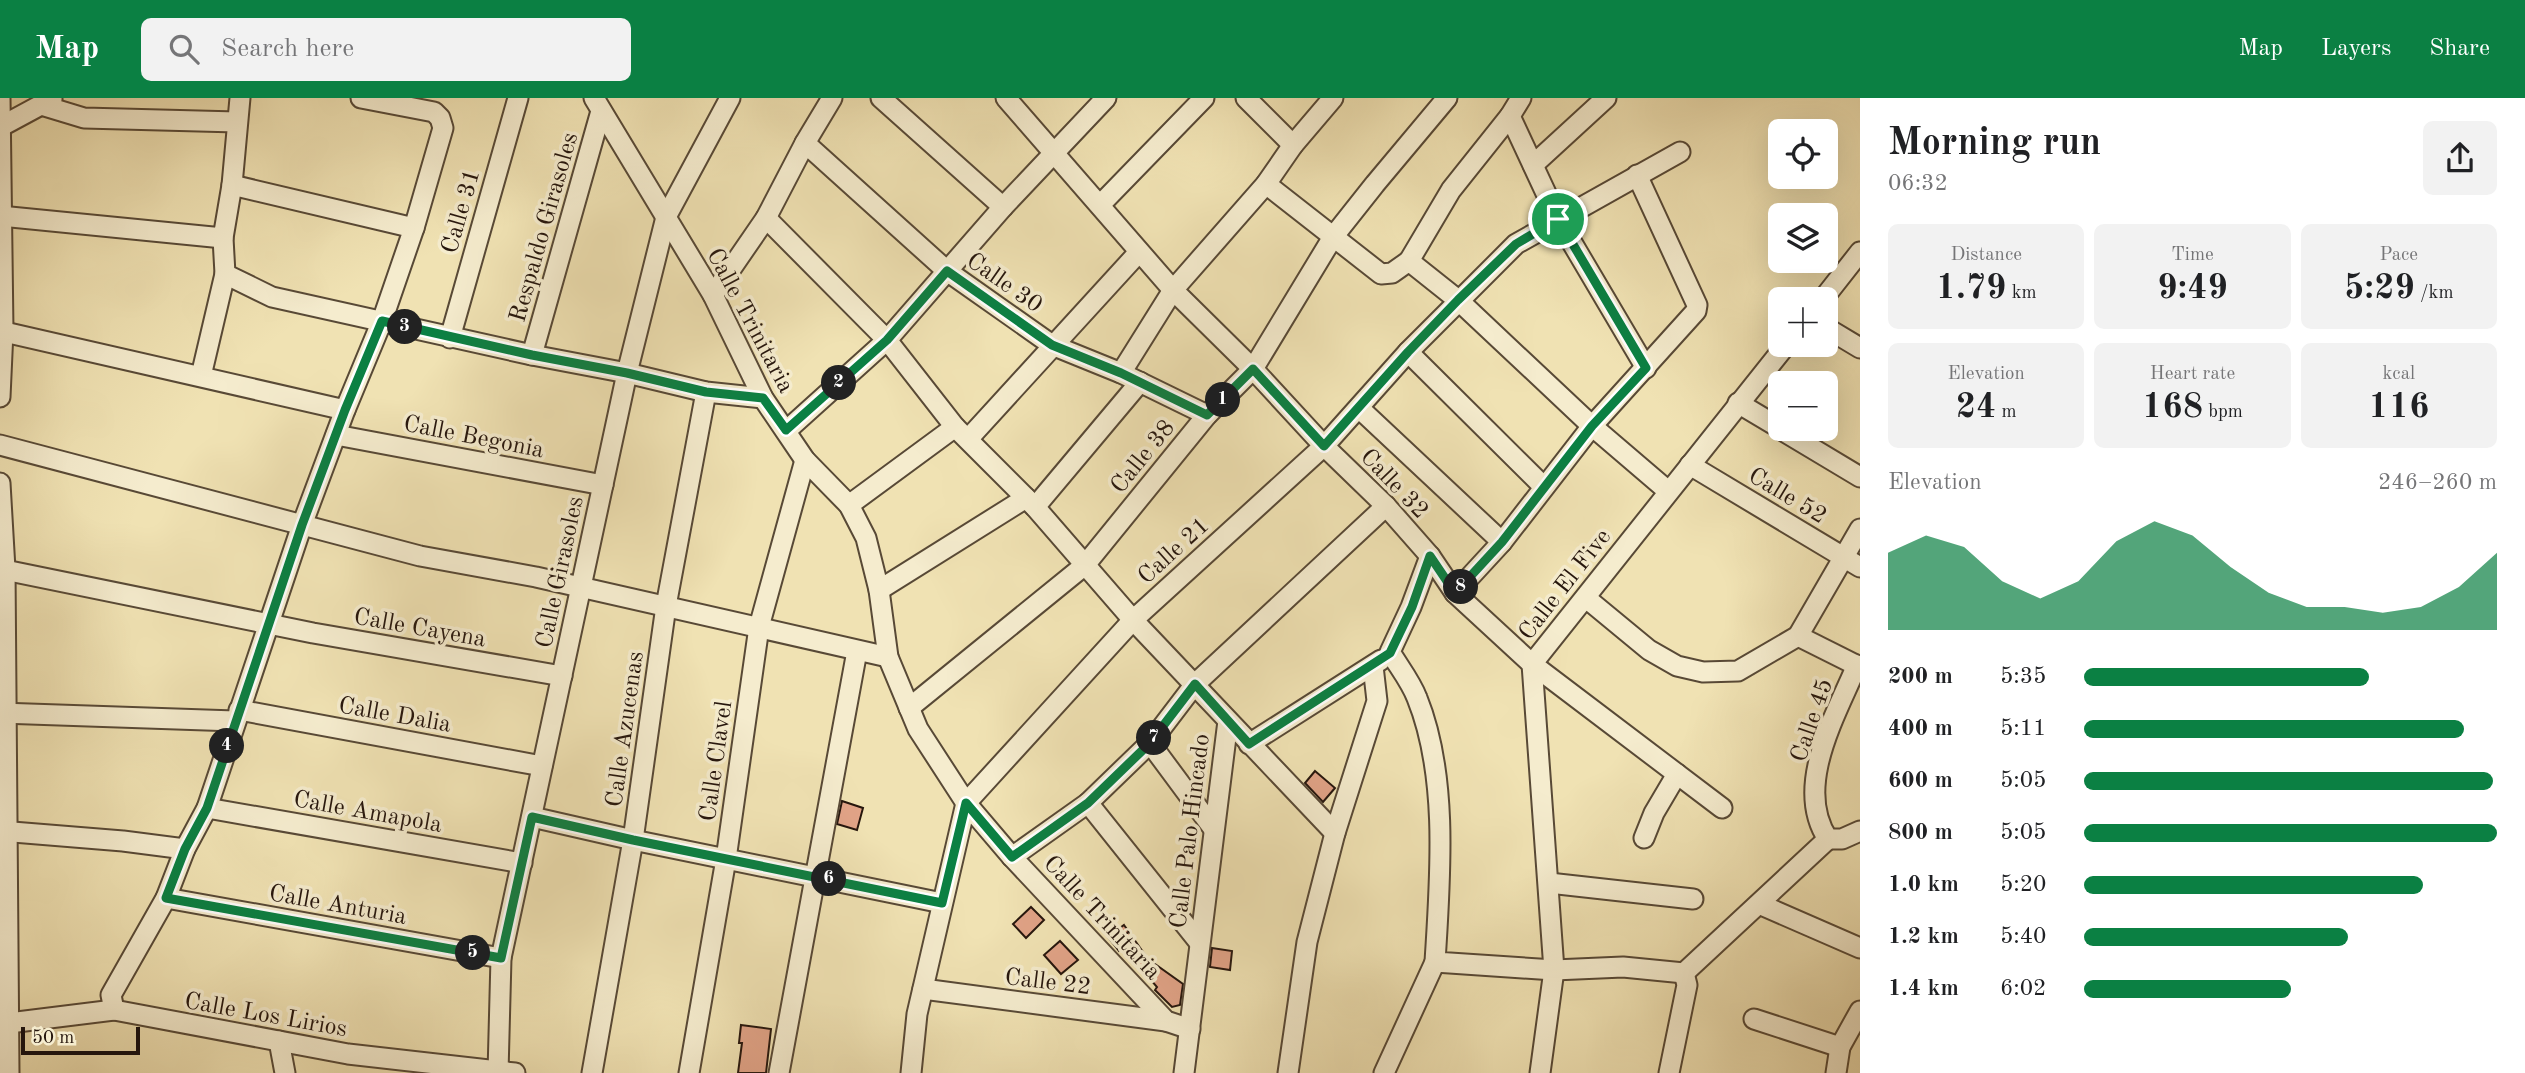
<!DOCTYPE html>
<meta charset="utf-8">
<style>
:root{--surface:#fff;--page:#f2f2f2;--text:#202124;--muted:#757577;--accent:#0b8043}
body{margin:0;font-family:"Old Standard TT",serif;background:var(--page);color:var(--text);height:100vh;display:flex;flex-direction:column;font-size:26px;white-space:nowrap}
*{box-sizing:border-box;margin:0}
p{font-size:23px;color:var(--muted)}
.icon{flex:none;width:38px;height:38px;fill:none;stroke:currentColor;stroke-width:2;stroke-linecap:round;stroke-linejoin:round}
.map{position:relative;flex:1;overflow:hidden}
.drawer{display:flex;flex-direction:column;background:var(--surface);width:665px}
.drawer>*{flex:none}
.tools{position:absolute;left:1768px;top:21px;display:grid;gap:14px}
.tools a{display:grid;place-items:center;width:70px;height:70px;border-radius:10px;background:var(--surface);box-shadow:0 7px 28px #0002;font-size:35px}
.scale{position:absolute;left:21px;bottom:18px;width:119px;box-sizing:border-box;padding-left:7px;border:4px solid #26160d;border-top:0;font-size:19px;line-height:24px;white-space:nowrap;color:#26160d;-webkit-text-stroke:5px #f5ecce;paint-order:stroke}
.pin{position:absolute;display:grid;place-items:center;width:60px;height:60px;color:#fff;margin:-30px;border:4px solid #fff;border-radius:50%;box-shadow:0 2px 7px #0007}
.km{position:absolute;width:35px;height:35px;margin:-18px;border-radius:50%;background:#222;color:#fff;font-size:19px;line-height:35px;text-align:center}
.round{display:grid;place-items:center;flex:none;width:74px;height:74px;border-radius:10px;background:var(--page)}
.head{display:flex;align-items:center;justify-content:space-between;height:119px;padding:0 28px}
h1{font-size:38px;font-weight:800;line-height:52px}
.metrics{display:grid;grid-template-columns:repeat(3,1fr);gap:10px;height:119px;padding:7px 28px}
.metrics div{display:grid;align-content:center;border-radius:10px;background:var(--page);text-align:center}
.metrics b{font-size:35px;font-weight:800}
.metrics small{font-size:19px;font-weight:400}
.metrics p{font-size:19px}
.chart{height:196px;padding:14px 28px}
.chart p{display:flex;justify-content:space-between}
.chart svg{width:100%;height:126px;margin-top:7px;fill:var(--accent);opacity:.7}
ul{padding:0 28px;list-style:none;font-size:23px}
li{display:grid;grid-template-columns:112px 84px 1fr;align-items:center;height:52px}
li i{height:18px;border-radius:9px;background:var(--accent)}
header{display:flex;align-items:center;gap:42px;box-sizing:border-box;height:98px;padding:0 35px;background:var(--accent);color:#fff}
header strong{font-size:33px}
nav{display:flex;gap:38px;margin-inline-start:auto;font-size:24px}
.search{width:490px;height:63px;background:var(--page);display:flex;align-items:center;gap:18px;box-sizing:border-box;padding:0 24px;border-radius:10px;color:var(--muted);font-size:26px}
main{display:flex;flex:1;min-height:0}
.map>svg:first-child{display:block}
.building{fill:#e1a387;stroke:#26160d;stroke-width:2}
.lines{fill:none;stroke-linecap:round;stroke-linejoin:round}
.minor-casing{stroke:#584936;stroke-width:23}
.minor{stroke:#f5ecce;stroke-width:19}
.route-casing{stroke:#fff;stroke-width:14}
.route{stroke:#0b8043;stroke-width:9}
.labels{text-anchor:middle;stroke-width:7;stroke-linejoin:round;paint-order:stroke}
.street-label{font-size:24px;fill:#26160d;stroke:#f5ecce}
</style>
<header>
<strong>Map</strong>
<div class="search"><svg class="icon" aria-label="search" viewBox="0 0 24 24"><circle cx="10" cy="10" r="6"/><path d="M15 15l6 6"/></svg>Search here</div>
<nav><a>Map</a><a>Layers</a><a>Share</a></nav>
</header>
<main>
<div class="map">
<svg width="1860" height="975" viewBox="0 0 1860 975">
<rect width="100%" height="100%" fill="#f0e2b3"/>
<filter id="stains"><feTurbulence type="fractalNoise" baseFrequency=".00286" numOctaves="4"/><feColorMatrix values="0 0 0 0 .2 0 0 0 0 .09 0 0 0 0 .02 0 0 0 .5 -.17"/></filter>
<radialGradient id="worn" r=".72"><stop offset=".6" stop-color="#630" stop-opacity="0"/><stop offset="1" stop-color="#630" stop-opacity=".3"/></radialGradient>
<!-- building -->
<g class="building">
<path d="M1315,673L1335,690L1323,704L1305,685Z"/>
<path d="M842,703L863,710L857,732L837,726Z"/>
<path d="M1031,809L1044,822L1026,840L1013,826Z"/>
<path d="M1124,827L1148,861L1183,886L1180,907L1172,909L1155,892L1157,889L1124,850L1119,853L1108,839Z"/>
<path d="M1060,843L1078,862L1061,876L1044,857Z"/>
<path d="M1212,850L1232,853L1230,872L1210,869Z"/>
<path d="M741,927L771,931L766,975H738L742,945H739Z"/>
</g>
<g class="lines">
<!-- minor casing -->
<g class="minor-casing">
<g id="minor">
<path d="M594,0L713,197L763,300L805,362L849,407L866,440L879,492L888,559L918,631L966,705L1012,759L1166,923L1190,931"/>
<path d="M881,0L1003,109"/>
<path d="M1006,0L1173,192L1253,271L1324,348L1386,408L1430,458L1455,495L1532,566L1722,710"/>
<path d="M1246,0L1293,47"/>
<path d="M41,7L84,20L237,24"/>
<path d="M1510,18L1558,121L1646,270"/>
<path d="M0,29L52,1"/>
<path d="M805,45L947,173L1052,247L1121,275L1207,317"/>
<path d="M1533,67L1606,0"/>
<path d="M1266,86L1381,176L1392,175L1409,163L1458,202L1592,328L1668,393"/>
<path d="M232,87L414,130"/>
<path d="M1100,107L1204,0"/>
<path d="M0,118L223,140L232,87L240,0"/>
<path d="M766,120L887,242L955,329L1035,409L1133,522L1335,735"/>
<path d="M223,140L225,176L272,199L532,257L627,275L706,294L763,300"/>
<path d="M1409,163L1451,92L1510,18L1521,0"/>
<path d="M713,197L766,120L805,45L832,0"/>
<path d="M1823,201L1860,154"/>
<path d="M1825,229L1860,250"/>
<path d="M0,233L345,312"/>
<path d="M450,240L518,0"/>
<path d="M1408,254L1544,389"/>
<path d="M532,257L601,13"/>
<path d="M1121,275L1173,192L1266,86L1293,47L1333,0"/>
<path d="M201,278L225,176"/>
<path d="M0,299L3,233L0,0"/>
<path d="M1738,305L1780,330"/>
<path d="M1359,310L1502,444L1455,495"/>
<path d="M1780,331L1860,379"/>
<path d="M786,333L887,242L1003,109L1106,0"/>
<path d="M336,337L603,387"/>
<path d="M969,340L1139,154"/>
<path d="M0,347L420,458L536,479L888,559"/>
<path d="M1690,367L1860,469"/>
<path d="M0,385L5,471L9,975"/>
<path d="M849,407L955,329"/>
<path d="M1035,409L1140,284"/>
<path d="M1502,444L1592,328L1696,213L1697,207L1637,77"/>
<path d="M1430,458L1411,509L1390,554C1399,569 1411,584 1417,600C1449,679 1440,782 1435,864L1554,872L1623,869L1684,875"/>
<path d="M0,471L313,535L562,578"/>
<path d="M879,492L1026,400"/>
<path d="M1586,500L1649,552L1677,568L1703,574L1738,573L1798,538L1860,431"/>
<path d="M1798,538L1860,569"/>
<path d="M1857,567C1836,617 1793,689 1828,741H1842L1860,733"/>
<path d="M909,610L1085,467L1207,317L1253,271L1333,139L1375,86L1447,0"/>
<path d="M239,612L542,668"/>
<path d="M0,615L235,623"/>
<path d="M1150,645L1213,730"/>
<path d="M1249,646L1381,562"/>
<path d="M1088,705L1199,844"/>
<path d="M207,710L522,765"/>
<path d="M532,719L633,742L942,805"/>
<path d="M0,733L123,743L185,751"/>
<path d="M1644,740L1654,715L1677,676"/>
<path d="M1012,759L1088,705L1150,645L1195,586L1386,408"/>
<path d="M1549,785L1693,801"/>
<path d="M166,800L501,860"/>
<path d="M1759,806L1860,850"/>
<path d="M1684,875L1828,741"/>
<path d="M923,891L1166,923"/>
<path d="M114,912L111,897L166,800L185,751L207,710L302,427L345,312L382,223L414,130L443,30L440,20L434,14L361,0"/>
<path d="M1754,921L1840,949"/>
<path d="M9,925L114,912L348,956L515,975"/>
<path d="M279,943L285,975"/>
<path d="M498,975L501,860L627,275L666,119L730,0"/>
<path d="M592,975L633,742L666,508L706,294"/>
<path d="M689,975L726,761L759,529L805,362"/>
<path d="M779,975L857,553"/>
<path d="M911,975L917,916L966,705L1133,522L1324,348L1408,254L1516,146L1680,54"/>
<path d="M1184,975L1228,623"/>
<path d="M1288,975L1307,844L1335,735L1377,603L1373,568"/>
<path d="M1384,975L1435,864"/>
<path d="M1540,975L1554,872L1532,566L1786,247"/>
<path d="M1669,975L1687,887L1684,875"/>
<path d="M1836,975L1840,949L1860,913"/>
</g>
</g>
<!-- minor -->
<use href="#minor" class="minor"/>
</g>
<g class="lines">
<!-- route casing -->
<g class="route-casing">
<path id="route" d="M1558,121L1646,270L1592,328L1502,444L1455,495L1430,458L1412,509L1390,555L1249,646L1195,586L1150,645L1088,705L1012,759L966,705L942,805L633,742L532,719L501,860L166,800L185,751L207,710L302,427L345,312L382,223L532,257L627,275L706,294L763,300L786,332L887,242L947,173L1052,247L1121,275L1207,317L1253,271L1324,348L1408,254L1458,202L1516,146Z"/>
</g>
<!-- route -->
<use href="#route" class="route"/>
</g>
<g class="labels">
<!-- street labels -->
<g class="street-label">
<text transform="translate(460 113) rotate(-74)" y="8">Calle 31</text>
<text transform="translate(543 129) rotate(-74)" y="8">Respaldo Girasoles</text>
<text transform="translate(1005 184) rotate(35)" y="8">Calle 30</text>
<text transform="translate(751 222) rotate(62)" y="8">Calle Trinitaria</text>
<text transform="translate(474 338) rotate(11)" y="8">Calle Begonia</text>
<text transform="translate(1142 358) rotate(-51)" y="8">Calle 38</text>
<text transform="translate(1395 385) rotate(46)" y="8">Calle 32</text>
<text transform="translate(1788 397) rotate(31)" y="8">Calle 52</text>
<text transform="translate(1173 452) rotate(-42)" y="8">Calle 21</text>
<text transform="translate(559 474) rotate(-78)" y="8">Calle Girasoles</text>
<text transform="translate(1564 486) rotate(-52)" y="8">Calle El Five</text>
<text transform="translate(420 529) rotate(10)" y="8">Calle Cayena</text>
<text transform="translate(395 616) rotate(10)" y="8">Calle Dalia</text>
<text transform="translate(1811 622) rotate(-71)" y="8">Calle 45</text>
<text transform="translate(624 631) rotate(-82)" y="8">Calle Azucenas</text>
<text transform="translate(715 663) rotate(-82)" y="8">Calle Clavel</text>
<text transform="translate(368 713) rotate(10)" y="8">Calle Amapola</text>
<text transform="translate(1189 733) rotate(-83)" y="8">Calle Palo Hincado</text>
<text transform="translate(338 806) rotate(10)" y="8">Calle Anturia</text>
<text transform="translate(1103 819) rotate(47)" y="8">Calle Trinitaria</text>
<text transform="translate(1048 883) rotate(7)" y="8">Calle 22</text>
<text transform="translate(266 916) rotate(10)" y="8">Calle Los Lirios</text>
</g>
</g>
<rect width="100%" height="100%" filter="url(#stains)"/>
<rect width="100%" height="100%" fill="url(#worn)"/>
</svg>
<div class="tools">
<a><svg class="icon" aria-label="locate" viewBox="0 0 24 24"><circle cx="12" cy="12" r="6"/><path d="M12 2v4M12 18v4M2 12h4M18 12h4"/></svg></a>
<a><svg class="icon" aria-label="layers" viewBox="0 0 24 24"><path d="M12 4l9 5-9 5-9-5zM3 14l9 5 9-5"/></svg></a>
<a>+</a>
<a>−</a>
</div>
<div class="scale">50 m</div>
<div class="pin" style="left:1558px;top:121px;background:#1e9e55"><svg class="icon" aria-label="arrive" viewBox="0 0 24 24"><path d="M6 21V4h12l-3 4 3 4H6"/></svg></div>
<b class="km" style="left:1223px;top:302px">1</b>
<b class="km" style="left:839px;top:285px">2</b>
<b class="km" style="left:405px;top:229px">3</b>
<b class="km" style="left:227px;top:648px">4</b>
<b class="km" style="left:473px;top:855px">5</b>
<b class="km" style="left:829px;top:781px">6</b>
<b class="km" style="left:1154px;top:640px">7</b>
<b class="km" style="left:1461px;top:489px">8</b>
</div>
<section class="drawer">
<div class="head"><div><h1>Morning run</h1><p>06:32</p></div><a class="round"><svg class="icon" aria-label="share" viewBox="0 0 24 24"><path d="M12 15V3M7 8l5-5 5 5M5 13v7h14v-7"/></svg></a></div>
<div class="metrics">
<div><p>Distance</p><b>1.79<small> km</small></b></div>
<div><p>Time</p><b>9:49</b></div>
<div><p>Pace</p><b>5:29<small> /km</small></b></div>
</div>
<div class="metrics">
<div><p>Elevation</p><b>24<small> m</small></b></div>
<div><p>Heart rate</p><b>168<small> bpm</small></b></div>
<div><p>kcal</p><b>116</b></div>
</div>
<div class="chart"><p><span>Elevation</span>246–260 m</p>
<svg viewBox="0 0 160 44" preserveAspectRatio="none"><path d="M0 44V17L10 11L20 15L30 27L40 33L50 27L60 13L70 6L80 11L90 22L100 31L110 36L120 36L130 38L140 36L150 29L160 17V44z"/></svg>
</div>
<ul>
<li><b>200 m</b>5:35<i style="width:69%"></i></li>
<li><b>400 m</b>5:11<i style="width:92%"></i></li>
<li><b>600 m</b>5:05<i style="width:99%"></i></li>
<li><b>800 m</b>5:05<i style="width:100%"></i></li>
<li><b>1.0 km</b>5:20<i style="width:82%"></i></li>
<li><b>1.2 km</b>5:40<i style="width:64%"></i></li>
<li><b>1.4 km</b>6:02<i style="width:50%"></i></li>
</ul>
</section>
</main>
